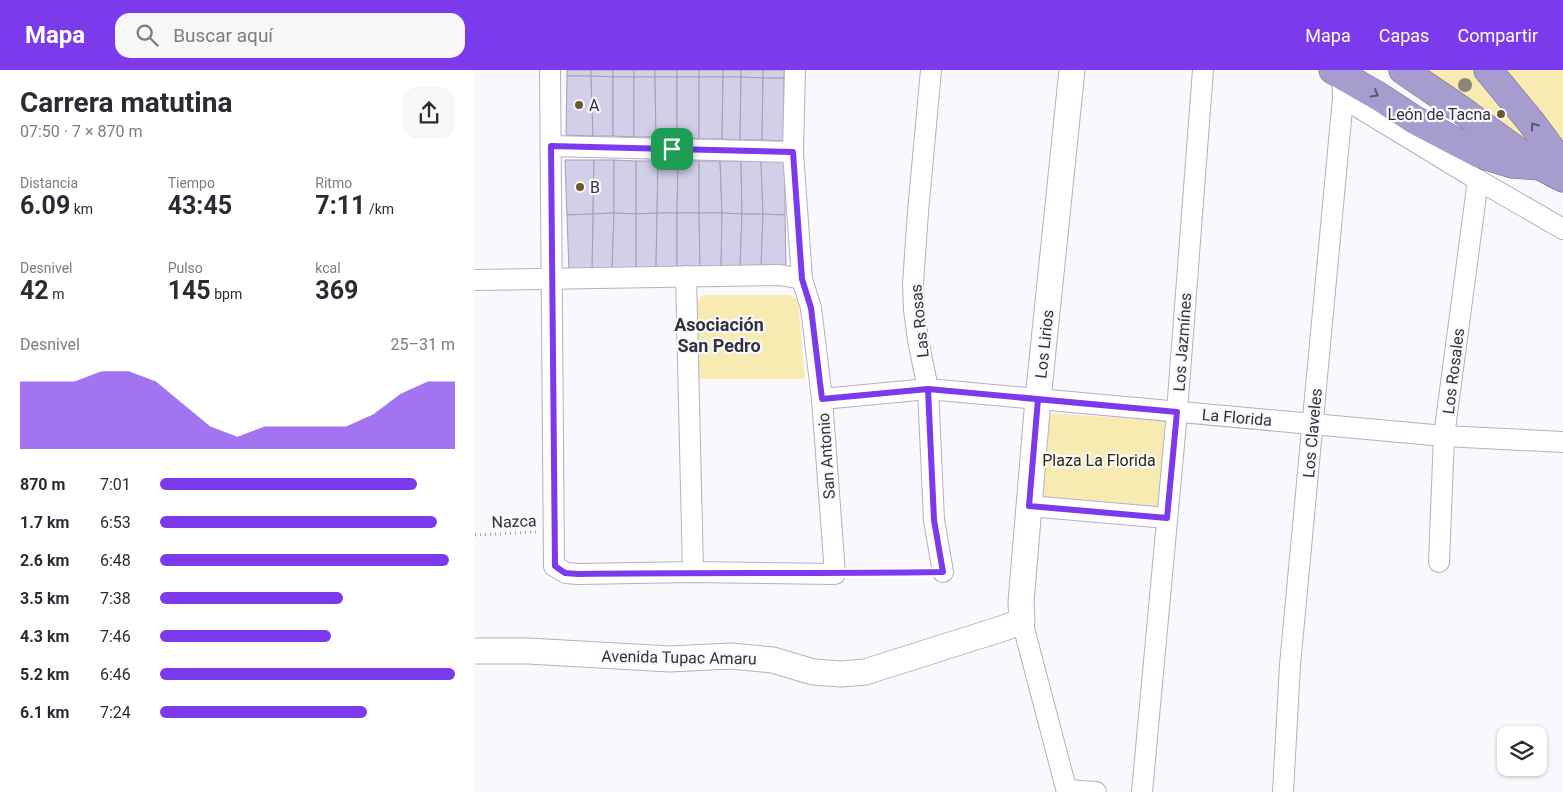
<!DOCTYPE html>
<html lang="es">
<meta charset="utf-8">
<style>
:root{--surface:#fff;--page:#f7f7f7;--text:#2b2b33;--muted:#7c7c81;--accent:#7c3aed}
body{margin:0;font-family:Roboto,sans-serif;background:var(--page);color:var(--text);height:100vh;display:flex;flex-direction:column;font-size:19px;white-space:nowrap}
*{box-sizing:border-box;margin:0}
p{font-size:16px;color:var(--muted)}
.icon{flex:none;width:28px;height:28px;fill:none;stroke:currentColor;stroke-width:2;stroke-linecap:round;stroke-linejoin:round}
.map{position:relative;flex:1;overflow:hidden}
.details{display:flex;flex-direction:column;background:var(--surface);width:475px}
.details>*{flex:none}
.fabs{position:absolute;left:1022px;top:656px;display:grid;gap:10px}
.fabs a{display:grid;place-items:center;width:50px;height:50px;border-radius:10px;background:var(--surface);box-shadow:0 1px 4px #0004;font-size:25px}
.pin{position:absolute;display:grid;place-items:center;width:42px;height:42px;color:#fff;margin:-21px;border-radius:10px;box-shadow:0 2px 8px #0006}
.round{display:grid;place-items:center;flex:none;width:52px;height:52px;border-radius:15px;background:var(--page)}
.headline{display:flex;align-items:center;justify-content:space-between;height:85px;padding:0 20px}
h1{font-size:28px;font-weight:700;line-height:38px}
.figures{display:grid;grid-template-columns:repeat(3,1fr);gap:8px;height:85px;padding:5px 20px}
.figures div{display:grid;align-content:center}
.figures b{font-size:25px;font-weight:700}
.figures small{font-size:14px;font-weight:400}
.figures p{font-size:14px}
.chart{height:140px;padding:10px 20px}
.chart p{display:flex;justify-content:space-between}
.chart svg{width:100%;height:90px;margin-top:5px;fill:var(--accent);opacity:.7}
ul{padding:0 20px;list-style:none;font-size:16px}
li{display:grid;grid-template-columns:80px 60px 1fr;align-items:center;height:38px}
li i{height:12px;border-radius:6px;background:var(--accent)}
header{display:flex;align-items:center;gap:30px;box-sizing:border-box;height:70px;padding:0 25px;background:var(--accent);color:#fff}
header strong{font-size:24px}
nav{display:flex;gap:28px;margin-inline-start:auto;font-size:18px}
.search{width:350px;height:45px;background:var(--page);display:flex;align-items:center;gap:12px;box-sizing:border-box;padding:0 18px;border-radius:15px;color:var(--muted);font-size:19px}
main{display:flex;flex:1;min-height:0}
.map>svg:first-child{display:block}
.green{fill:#f8ebb1}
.building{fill:#d3cfe8;stroke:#a39fb7}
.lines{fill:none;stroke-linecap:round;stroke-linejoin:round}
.minor-casing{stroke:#b3afc7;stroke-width:22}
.tertiary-casing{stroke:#b3afc7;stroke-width:27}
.trunk-casing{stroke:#706793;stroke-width:29}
.path{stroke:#a1a1a8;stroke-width:3;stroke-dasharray:1 4;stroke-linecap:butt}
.minor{stroke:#fff;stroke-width:20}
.tertiary{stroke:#fff;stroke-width:25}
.trunk{stroke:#a79cce;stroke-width:28}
.tree{fill:#8b8675}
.oneway{stroke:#5c576f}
.route-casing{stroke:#fff;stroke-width:10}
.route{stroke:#7c3aed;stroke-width:6}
.poi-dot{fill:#675c28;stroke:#f8f8fd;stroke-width:2}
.labels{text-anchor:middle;stroke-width:4.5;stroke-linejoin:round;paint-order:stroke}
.poi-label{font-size:16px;fill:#33323c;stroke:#f8f8fd;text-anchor:start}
.street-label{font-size:16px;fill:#33323c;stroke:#f8f8fd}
.park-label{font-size:16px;fill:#312905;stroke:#f8f8fd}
.neighbourhood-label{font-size:18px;font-weight:bold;fill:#33323c;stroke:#f8f8fd}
</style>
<header>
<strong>Mapa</strong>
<div class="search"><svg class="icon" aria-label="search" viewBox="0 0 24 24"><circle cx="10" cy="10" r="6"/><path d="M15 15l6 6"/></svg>Buscar aquí</div>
<nav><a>Mapa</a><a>Capas</a><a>Compartir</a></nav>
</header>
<main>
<section class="details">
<div class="headline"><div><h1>Carrera matutina</h1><p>07:50 · 7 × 870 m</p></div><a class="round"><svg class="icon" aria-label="share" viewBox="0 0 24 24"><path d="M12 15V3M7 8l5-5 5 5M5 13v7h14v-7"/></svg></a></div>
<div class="figures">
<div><p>Distancia</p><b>6.09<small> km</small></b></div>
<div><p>Tiempo</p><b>43:45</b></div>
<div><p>Ritmo</p><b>7:11<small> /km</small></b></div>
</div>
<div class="figures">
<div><p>Desnivel</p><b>42<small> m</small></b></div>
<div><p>Pulso</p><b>145<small> bpm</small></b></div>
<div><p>kcal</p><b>369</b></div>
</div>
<div class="chart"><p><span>Desnivel</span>25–31 m</p>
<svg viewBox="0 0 160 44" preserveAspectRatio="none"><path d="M0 44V11L10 11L20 11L30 6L40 6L50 11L60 22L70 33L80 38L90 33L100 33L110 33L120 33L130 27L140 17L150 11L160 11V44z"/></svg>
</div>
<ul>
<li><b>870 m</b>7:01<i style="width:87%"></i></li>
<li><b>1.7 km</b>6:53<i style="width:94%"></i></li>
<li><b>2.6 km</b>6:48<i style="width:98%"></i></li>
<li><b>3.5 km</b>7:38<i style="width:62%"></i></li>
<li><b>4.3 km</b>7:46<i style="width:58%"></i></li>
<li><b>5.2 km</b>6:46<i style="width:100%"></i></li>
<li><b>6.1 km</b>7:24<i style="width:70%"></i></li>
</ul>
</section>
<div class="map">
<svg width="1088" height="722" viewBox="0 0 1088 722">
<rect width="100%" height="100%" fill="#f8f8fd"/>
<!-- green -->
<g class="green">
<path d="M946,0H1004L1088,98Z"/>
<path d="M1024,0H1088V77Z"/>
<path d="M228,225H315L323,230L330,309H224L222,232Z"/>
<path d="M575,343L690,351L683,438L568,428Z"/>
</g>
<!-- building -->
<g class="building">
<rect x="92" y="0" width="24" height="6"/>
<path d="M116,0H138V7L116,6Z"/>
<rect x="138" y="0" width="21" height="7"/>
<rect x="159" y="0" width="21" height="7"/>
<rect x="180" y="0" width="22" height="7"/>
<rect x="202" y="0" width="22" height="7"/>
<rect x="224" y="0" width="24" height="7"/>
<rect x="248" y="0" width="18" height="7"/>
<path d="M266,0H288V8L266,7Z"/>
<rect x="288" y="0" width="21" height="8"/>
<path d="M92,6H116L118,66L91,65Z"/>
<path d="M116,6L138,7V66H118Z"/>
<path d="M138,7H159V67L138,66Z"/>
<path d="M159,7H180L181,67H159Z"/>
<path d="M180,7H202V68L181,67Z"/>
<path d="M202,7H224V69L202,68Z"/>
<path d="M224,7H248L247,69H224Z"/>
<path d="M248,7H266L265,70L247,69Z"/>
<path d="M266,7L288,8L287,70H265Z"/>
<path d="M288,8H309V71L287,70Z"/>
<path d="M90,90H119L118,144L92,145Z"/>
<path d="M119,90H139V143L118,144Z"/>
<path d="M139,90L161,91V144L139,143Z"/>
<path d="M161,91H183L182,143L161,144Z"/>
<path d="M183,91H203L202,143H182Z"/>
<path d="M203,91H224V143H202Z"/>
<path d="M224,91H245L247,143H224Z"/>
<path d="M245,91H266L267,144L247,143Z"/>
<path d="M266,91H286L288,144H267Z"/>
<path d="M286,91H310V145L288,144Z"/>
<path d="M139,143L137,201H117L118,144Z"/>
<path d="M139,143L161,144V200L137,201Z"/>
<path d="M182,143L181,200H161V144Z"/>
<path d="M182,143H202V199L181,200Z"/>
<path d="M202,143H224L225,199H202Z"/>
<path d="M224,143H247L246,199H225Z"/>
<path d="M247,143L267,144L265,198L246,199Z"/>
<path d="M118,144L117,201L94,202L92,145Z"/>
<path d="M267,144H288L286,198H265Z"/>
<path d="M288,144L310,145L311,197L286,198Z"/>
</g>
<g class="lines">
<!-- minor casing -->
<g class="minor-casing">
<g id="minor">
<path d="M75,0L79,496L91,503L103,504L218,502L360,504L347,329L336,238L327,209L318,82L320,0"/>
<path d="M456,0L443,142L438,214L439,240L443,270L453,319L459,450L468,502"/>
<path d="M868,28L1003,110L1088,159"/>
<path d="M76,76L318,82"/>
<path d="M211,206L218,502"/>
<path d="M0,210L305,205L327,209"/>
<path d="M347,329L453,319L969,366L1088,372"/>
<path d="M554,436L692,448"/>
<path d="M964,492L969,366L1003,110"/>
<path d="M547,551L592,722"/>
<path d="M592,720L621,722"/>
<path d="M667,722L702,342L728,0"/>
<path d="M808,722L815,595L868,28L867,5"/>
</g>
</g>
<!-- tertiary casing -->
<g class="tertiary-casing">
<path id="tertiary" d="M0,581H53L195,589L256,586L298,590L338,602L366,604L390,602L529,558L547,551L546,532L563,329L597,0"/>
</g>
<!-- trunk casing -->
<g class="trunk-casing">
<g id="trunk">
<path d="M858,0L905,27L940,50L1005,84L1037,94L1065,96"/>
<path d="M928,0C949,15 971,29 992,44C1023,67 1053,91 1088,108"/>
<path d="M1013,0L1056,52L1088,95"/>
</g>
</g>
<!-- path -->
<g class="path">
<path d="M0,465L62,462"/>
<path d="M379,504L450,502"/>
</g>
<!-- minor -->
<use href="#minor" class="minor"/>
<!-- tertiary -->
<use href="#tertiary" class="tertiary"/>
<!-- trunk -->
<use href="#trunk" class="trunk"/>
</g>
<!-- trees -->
<circle class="tree" cx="990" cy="15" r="7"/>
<!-- one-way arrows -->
<defs><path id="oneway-chevron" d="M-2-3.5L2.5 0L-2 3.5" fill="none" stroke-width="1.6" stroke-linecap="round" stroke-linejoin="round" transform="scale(1.25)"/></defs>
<g class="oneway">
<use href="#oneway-chevron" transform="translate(900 24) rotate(31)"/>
<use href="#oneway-chevron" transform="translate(1059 56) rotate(-126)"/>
</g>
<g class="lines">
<!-- route casing -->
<g class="route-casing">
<path id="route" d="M197,79L318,82L327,209L336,238L347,329L453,319L563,329L554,436L692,448L702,342L453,319L459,450L468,502C346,504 225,502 103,504L90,503L80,496L76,76L197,79"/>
</g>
<!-- route -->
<use href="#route" class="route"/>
</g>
<!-- markers -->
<g class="poi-dot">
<circle cx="104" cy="35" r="5"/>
<circle cx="1026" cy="44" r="5"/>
<circle cx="105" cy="117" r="5"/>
</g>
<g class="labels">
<!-- poi labels -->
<g class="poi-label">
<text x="114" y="41">A</text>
<text x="1016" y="50" text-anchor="end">León de Tacna</text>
<text x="115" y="123">B</text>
</g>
<!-- street labels -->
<g class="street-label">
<text transform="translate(444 251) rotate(-96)" y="6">Las Rosas</text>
<text transform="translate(707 272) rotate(-86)" y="6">Los Jazmínes</text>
<text transform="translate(569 274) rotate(-84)" y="6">Los Lirios</text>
<text transform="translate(978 301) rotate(-83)" y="6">Los Rosales</text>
<text transform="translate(762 347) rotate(5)" y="6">La Florida</text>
<text transform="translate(837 363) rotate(-85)" y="6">Los Claveles</text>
<text transform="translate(351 386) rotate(-94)" y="6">San Antonio</text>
<text transform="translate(39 451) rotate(-2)" y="6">Nazca</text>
<text transform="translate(204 587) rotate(1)" y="6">Avenida Tupac Amaru</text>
</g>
<!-- park labels -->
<g class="park-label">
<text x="624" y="396">Plaza La Florida</text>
</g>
<!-- neighbourhood labels -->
<g class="neighbourhood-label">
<text x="244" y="261">Asociación<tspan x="244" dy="21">San Pedro</tspan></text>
</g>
</g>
</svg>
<div class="fabs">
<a><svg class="icon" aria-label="layers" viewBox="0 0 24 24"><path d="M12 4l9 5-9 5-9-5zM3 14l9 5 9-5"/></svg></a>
</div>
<div class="pin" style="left:197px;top:79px;background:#1e9e55"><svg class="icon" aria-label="arrive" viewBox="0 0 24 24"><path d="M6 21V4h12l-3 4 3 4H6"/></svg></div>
</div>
</main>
